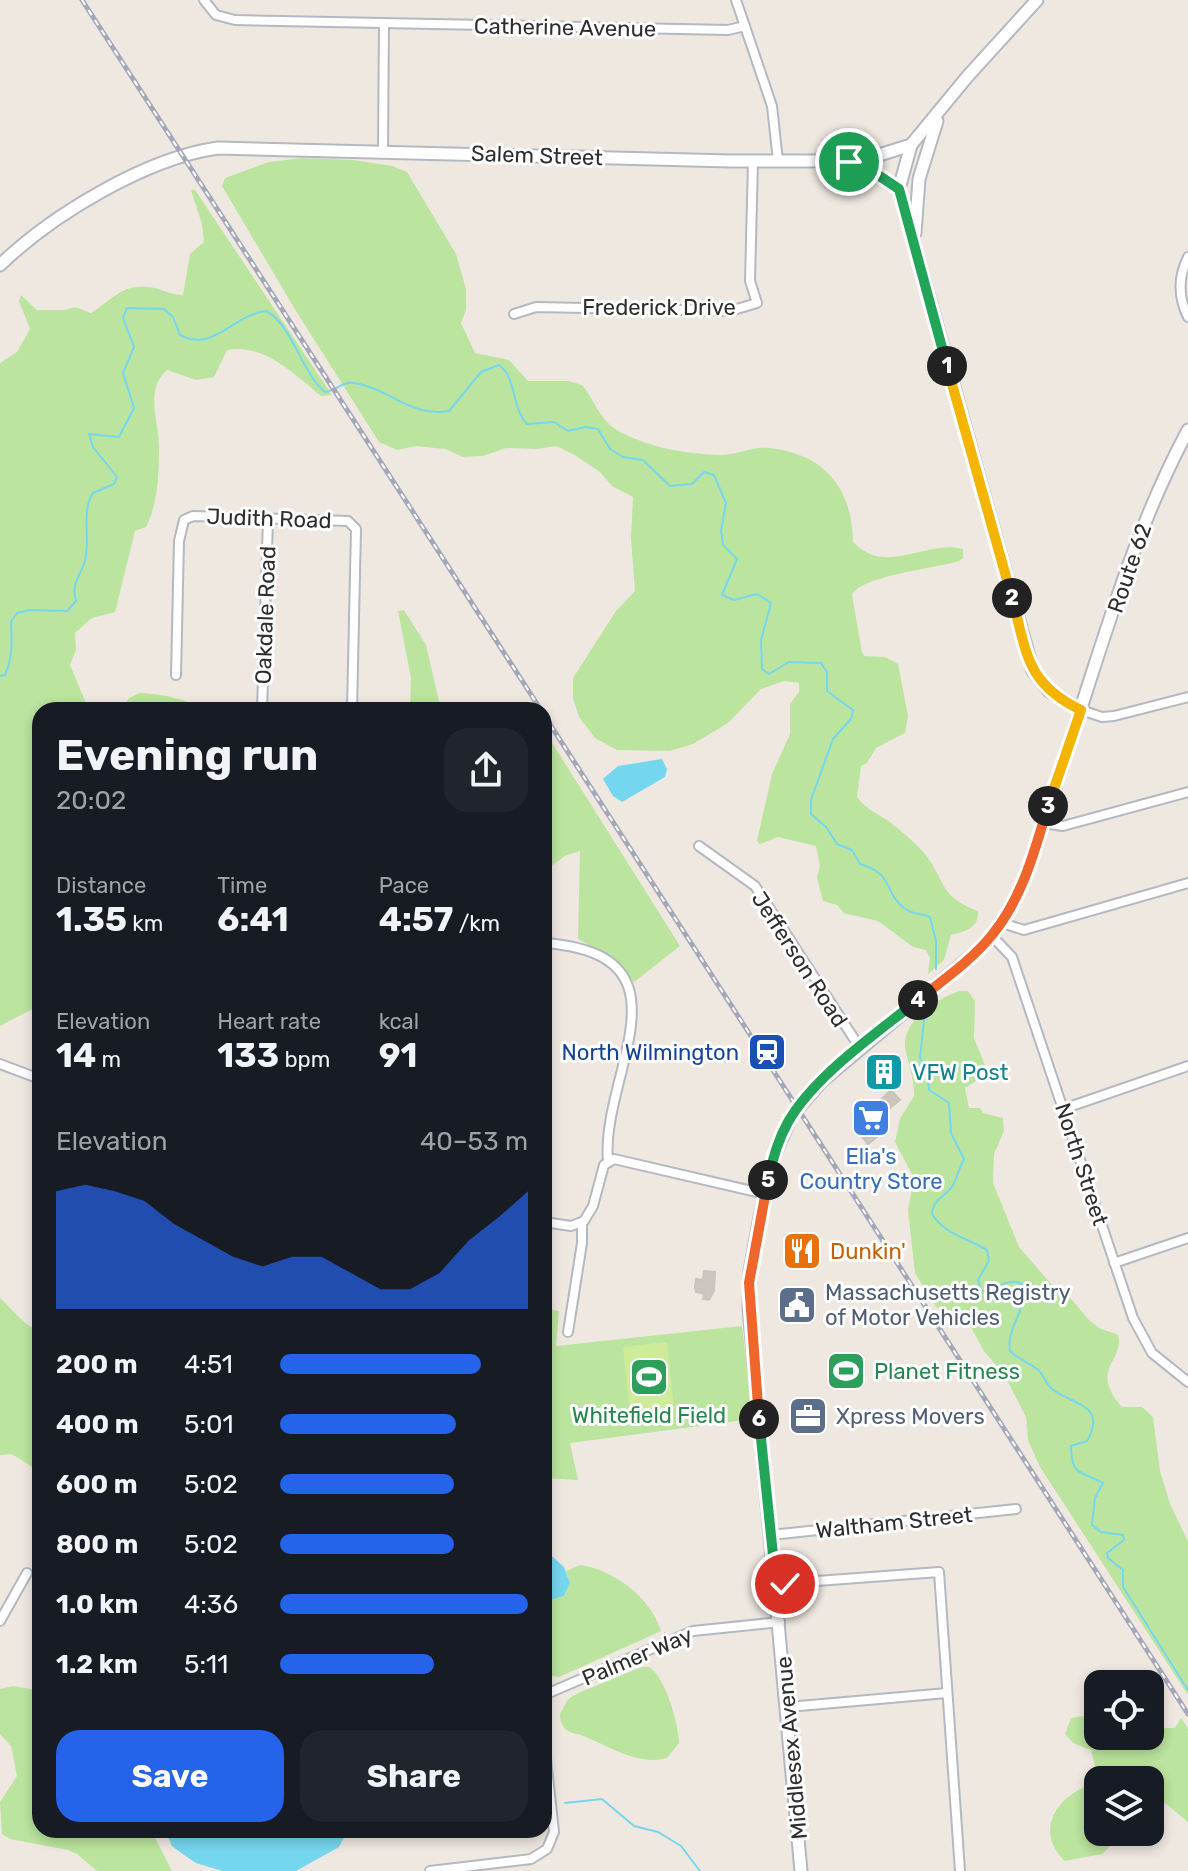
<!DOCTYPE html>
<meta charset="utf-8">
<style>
:root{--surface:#171b24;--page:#20242c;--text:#f1f3f6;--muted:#9ea1a6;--accent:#2563eb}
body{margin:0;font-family:Rubik,sans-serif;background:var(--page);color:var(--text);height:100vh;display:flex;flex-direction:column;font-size:30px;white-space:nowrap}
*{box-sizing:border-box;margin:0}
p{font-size:26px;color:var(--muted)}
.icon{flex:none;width:44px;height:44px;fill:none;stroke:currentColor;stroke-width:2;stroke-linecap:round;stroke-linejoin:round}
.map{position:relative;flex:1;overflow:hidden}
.sheet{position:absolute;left:32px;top:702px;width:520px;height:1136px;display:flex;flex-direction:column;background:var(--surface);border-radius:24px;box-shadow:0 4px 12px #0003}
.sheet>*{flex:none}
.fabs{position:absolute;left:1084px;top:1670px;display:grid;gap:16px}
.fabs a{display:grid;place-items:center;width:80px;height:80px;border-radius:16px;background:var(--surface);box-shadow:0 4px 12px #0003;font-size:40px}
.pin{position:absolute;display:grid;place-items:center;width:68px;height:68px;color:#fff;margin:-34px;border:4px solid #fff;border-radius:50%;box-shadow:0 2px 8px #0007}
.km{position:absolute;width:40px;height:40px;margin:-20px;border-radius:50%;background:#222;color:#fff;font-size:22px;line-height:40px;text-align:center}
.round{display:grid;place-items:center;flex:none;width:84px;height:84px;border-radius:24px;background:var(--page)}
.summary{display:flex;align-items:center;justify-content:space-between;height:136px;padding:0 24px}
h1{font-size:44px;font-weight:700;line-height:60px}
.figures{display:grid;grid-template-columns:repeat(3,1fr);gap:12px;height:136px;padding:8px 24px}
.figures div{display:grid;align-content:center}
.figures b{font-size:34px;font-weight:700}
.figures small{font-size:22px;font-weight:400}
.figures p{font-size:22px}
.chart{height:224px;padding:16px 24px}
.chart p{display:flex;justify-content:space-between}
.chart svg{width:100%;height:144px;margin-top:8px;fill:var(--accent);opacity:.7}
.button{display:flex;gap:16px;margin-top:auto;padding:16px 24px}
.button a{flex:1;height:92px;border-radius:24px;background:var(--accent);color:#fff;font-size:32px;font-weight:700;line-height:92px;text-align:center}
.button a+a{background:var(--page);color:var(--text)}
ul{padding:0 24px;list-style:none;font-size:26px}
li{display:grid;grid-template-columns:128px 96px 1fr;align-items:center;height:60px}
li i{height:20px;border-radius:10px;background:var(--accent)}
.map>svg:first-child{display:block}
.green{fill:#bbe49e}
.pitch{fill:#ceeb9a}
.water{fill:#75d7ef}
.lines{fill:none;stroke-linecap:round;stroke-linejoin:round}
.stream{stroke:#75d7ef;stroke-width:2}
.building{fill:#cbc6bf;stroke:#cbc4ba;stroke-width:2}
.street-casing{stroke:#b4b8c1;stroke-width:12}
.secondary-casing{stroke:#b4b8c1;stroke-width:15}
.street{stroke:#fff;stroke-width:8}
.secondary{stroke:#fff;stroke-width:11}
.rail-casing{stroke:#a3a7b8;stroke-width:5}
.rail{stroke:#fff;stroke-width:2;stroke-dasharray:6;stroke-linecap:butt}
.split-1-casing{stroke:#fff;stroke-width:16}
.split-2-casing{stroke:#fff;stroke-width:16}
.split-3-casing{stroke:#fff;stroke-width:16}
.split-4-casing{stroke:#fff;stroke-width:16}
.split-5-casing{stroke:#fff;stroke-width:16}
.split-6-casing{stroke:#fff;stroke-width:16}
.split-7-casing{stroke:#fff;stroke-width:16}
.split-1{stroke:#22a559;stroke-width:10}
.split-2{stroke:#f5b400;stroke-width:10}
.split-3{stroke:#f5b400;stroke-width:10}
.split-4{stroke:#f0652b;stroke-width:10}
.split-5{stroke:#22a559;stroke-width:10}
.split-6{stroke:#f0652b;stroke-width:10}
.split-7{stroke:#22a559;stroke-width:10}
.labels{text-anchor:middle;stroke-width:6;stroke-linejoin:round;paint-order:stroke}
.street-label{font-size:22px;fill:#2e2e2e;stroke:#fff}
.transit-label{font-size:22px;fill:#164399;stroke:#fff;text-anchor:end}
.culture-label{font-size:22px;fill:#0d838f;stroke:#fff;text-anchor:start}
.shop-label{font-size:22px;fill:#366cbe;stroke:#fff}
.food-label{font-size:22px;fill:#c56008;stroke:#fff;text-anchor:start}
.service-label{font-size:22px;fill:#4e5e75;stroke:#fff;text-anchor:start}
.leisure-label{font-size:22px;fill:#27864d;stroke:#fff;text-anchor:start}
</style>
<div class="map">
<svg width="1188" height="1871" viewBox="0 0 1188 1871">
<rect width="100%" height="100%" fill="#efe8e1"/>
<!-- green -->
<g class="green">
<path d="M301,158L353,160L392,166L407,172L456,254L466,289V310L461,323L475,353L509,360L528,381H568L582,385C595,401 600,421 620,432C651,448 686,454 721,455C737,455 753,446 769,448C825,454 852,488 853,542C886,577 926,539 963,549V558L959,561C937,568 860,576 852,595L862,652L864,656L885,657L898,664L908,716L905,733L876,748L867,763L861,766L857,797C867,811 878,813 891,823C898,828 920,847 924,853C946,879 937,896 978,911C979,929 964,931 951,935L944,960L928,974L930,958L926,950L913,947L878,921L844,913L837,905L823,901L817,877L820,866L816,846L778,837L760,844L757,841L772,774L790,734V704L799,692V683L784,681L761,689L728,723L693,744L670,751L617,750L595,738L579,717L573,698V678L616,611L635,591L631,538L633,497L612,486L600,472L573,454L556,446L537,449L506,448L483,456L463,457L445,449L416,446L397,450L379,442L296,311L222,186L225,178L269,162Z"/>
<path d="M191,190H195L332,395L321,396C294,374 264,343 227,350L214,377L196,380L167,370C144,391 159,420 159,447C159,474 158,503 146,527L135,531L115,612L92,618L75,633L76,650L70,665L89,710H40V1005L0,1026V363L17,352L30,329L19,301L21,295L37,310H65L75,307L91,313C112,300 122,283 150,287C162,289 171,295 183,295L190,254L204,242L202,224Z"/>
<path d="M404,610L426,645L441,710H410L411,678L398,611Z"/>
<path d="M139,693C155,693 192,699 203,710H122L128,699Z"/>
<path d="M544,730L680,946L634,982L618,962L578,939L580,851L565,856L544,871Z"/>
<path d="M960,991H968L975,1001L974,1038L987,1070L985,1075L965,1088L969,1108H980L983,1113L1003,1118L1004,1131L994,1154L993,1183L1019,1247L1052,1285L1066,1293L1089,1320L1099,1328L1118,1335C1125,1361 1088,1369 1122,1407H1142L1153,1417L1160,1471L1170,1504L1188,1541V1695L1040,1467L1028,1440L1026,1417L1005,1376L984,1351L968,1322L936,1307L915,1273L908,1210L914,1178L895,1142L900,1119L914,1096C914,1080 910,1067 906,1053C898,1022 937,998 960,991Z"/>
<path d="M0,1298C13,1310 24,1325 40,1332V1472L12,1454L0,1455Z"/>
<path d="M544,1308L559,1311L556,1346L742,1326L753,1419L570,1443L578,1480L544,1478Z"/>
<path d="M581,1565C614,1570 651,1598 661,1631L559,1677L551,1676L544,1668V1602L564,1596L570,1583L566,1571Z"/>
<path d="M642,1667H649C665,1676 679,1725 679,1743L667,1758C639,1766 610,1747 586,1737C581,1734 573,1734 568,1731C562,1727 560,1720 560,1714L568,1699L578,1693Z"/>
<path d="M14,1686L40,1691V1830H151L172,1871H97L77,1854L68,1850L10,1839L2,1834L0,1802L17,1776L11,1746L0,1734V1689Z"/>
<path d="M1083,1716L1098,1719V1736H1150V1728H1175L1181,1718L1188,1729V1822L1165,1803L1150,1807V1780H1098V1832H1124L1102,1854L1065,1861C1034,1831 1056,1798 1089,1785L1095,1767L1091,1750L1073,1743L1065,1734L1071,1718Z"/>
</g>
<!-- pitch -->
<path class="pitch" d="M667,1342L674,1408L630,1412L623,1347Z"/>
<!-- water -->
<g class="water">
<path d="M662,759L667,769L665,777L622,802L613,796L603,779L618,766Z"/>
<path d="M544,1549L564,1567L570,1583L564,1596L544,1602Z"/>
<path d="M165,1830H348L339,1847L296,1871H222L196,1863L184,1855L172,1846Z"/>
</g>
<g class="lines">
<!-- stream -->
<g class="stream">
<path d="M0,676L5,675C13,658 12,639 11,622L17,613L29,610L67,611L76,601C71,584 79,578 84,564C92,541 80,514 93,493L114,484L117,477L93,447L89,434L119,437L134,408L123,373L134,347L123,318L127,308L164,309L173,317L180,335C213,353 233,315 266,311C292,324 301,372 325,392C336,391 342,381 354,383C389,388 411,418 449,411L481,372L499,365C517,378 511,407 527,424L554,422L568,431L585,427L598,429L610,449L623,457L643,460L670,486L692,484L704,472L714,475L726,503L721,531L723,545L737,559L722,595L734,600L757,594L771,603L761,640L762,669L769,674L789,662L821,663L827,672V691L853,710L851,719L833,739L829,750L811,800V814L826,827L837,844L852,850L860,864C894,873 883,892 905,909C913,915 922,913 930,917L936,941V969"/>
<path d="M925,1010L920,1058L926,1067L929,1090L949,1103L951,1133L964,1159C960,1167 958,1174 954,1183C949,1196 933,1197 932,1214C944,1234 969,1239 987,1250L989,1261L978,1280L981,1291C996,1292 1007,1276 1022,1284C1027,1316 1006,1325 1010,1351C1018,1359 1028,1362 1037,1369C1044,1374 1045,1383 1052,1389C1072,1405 1108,1404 1087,1441L1071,1446C1071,1477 1082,1471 1103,1483L1095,1498L1092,1525L1101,1532L1123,1535L1124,1540L1107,1553L1108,1558L1123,1570V1587L1188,1690"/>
<path d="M565,1803L602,1799L634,1826L658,1832L681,1846L700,1871"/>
</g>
</g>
<!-- building -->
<g class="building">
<path d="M891,1090L900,1100L878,1118L887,1129L868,1144L853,1126Z"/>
<path d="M704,1271L715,1272L714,1291L709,1300L703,1299L704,1294L696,1292L695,1287L696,1279L703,1280Z"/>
</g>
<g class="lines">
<!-- street casing -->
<g class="street-casing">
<g id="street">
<path d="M204,0L216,15L235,20L728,30L745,26"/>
<path d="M736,0L772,106L778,161"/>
<path d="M383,150L384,23"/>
<path d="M1188,257C1178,277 1178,297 1188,317"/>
<path d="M514,314L536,307L730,311L757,303L750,281L753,161"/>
<path d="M176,675L179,541L184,520L193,516L348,521L356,529L352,710"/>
<path d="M262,710L268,519"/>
<path d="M1081,710L1102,717L1114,716L1188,697"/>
<path d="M1043,823L1063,826L1188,792"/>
<path d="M699,846L755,886L860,1048"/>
<path d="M1002,923L1024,930L1188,883"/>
<path d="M992,936L1012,957L1133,1318L1152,1353L1188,1382"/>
<path d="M544,943C699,954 600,1075 608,1161"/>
<path d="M0,1064L40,1079"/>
<path d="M1063,1109L1188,1066"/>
<path d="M544,1222L571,1226L584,1221L593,1206L604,1165L614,1159L765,1194"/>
<path d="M1114,1263L1188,1238"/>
<path d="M568,1332L582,1243V1223"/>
<path d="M771,1535L1016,1509"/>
<path d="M776,1584L939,1572L960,1871"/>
<path d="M0,1621L27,1573"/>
<path d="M544,1695L693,1631L780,1622"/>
<path d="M788,1707L947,1693"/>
<path d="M430,1871L531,1859L547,1849L554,1832L544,1740"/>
</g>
</g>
<!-- secondary casing -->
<g class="secondary-casing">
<g id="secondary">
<path d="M854,164L869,169L899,189L1033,671L1049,691L1081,710"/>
<path d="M899,189L911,145"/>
<path d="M915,233L919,179L937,121"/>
<path d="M0,265C52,215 146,158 218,148L730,161H860L911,145L967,77L1037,0"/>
<path d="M801,1871L749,1309L750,1271L759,1222L774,1156L792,1115L822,1081L976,952C1026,905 1038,835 1060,772C1099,657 1130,538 1188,430"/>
</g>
</g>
<!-- street -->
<use href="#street" class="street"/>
<!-- secondary -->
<use href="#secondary" class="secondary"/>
<!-- rail casing -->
<g class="rail-casing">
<g id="rail">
<path d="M82,0L541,710"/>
<path d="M544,715L1188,1714"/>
</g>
</g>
<!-- rail -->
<use href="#rail" class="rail"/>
</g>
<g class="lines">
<!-- split-1 casing -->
<g class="split-1-casing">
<path id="split-1" d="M849,162L869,169L899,189L947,366"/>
</g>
<!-- split-2 casing -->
<g class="split-2-casing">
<path id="split-2" d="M947,366L1012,598"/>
</g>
<!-- split-3 casing -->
<g class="split-3-casing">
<path id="split-3" d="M1012,598C1027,652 1025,683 1081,710L1048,806"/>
</g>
<!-- split-4 casing -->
<g class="split-4-casing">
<path id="split-4" d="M918,1000C943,980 972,960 992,935C1022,899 1035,850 1048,806"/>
</g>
<!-- split-5 casing -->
<g class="split-5-casing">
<path id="split-5" d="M768,1180C772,1161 778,1140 788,1122C815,1075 876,1034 918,1000"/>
</g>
<!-- split-6 casing -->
<g class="split-6-casing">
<path id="split-6" d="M759,1419L749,1283L768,1180"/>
</g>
<!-- split-7 casing -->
<g class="split-7-casing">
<path id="split-7" d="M759,1419L776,1584H785"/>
</g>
<!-- split-1 -->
<use href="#split-1" class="split-1"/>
<!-- split-2 -->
<use href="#split-2" class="split-2"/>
<!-- split-3 -->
<use href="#split-3" class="split-3"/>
<!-- split-4 -->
<use href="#split-4" class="split-4"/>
<!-- split-5 -->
<use href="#split-5" class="split-5"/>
<!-- split-6 -->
<use href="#split-6" class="split-6"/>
<!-- split-7 -->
<use href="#split-7" class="split-7"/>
</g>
<!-- icons -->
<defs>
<g id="station-square" transform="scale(2)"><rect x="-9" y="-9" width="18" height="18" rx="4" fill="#1a4fb4" stroke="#fff"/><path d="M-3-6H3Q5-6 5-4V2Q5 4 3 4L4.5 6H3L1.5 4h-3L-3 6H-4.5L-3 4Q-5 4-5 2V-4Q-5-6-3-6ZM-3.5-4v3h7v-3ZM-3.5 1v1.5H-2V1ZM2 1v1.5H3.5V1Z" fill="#fff"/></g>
<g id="building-square" transform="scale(2)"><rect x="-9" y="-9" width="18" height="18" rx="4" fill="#0f9aa8" stroke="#fff"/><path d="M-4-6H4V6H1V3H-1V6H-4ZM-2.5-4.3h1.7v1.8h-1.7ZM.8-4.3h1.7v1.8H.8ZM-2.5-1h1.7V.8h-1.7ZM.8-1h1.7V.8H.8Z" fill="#fff"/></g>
<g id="supermarket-square" transform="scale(2)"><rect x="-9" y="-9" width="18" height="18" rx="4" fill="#3f7fe0" stroke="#fff"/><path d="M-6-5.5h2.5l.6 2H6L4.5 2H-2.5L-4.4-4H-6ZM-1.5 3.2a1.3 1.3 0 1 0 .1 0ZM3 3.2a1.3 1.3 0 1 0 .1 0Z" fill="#fff"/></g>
<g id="restaurant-square" transform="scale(2)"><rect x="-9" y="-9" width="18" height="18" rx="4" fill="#e8710a" stroke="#fff"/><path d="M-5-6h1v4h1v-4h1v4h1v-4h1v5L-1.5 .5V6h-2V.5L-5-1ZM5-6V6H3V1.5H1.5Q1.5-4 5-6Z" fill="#fff"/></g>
<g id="civic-square" transform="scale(2)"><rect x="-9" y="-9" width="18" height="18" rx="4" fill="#5c6f8a" stroke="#fff"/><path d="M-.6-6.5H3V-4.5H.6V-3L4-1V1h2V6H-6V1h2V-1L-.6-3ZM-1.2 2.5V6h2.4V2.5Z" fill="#fff"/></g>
<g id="stadium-square" transform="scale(2)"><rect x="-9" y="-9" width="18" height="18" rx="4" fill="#2e9e5b" stroke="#fff"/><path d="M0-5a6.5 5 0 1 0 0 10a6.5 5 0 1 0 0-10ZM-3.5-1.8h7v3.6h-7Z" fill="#fff"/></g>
<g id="office-square" transform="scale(2)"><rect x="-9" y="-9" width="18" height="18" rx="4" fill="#5c6f8a" stroke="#fff"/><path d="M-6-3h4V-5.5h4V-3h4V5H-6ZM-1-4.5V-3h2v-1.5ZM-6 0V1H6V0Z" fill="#fff"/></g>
</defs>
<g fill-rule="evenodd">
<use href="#station-square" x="767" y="1052"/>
<use href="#building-square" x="884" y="1072"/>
<use href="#supermarket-square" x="871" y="1118"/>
<use href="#restaurant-square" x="802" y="1251"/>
<use href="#civic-square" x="797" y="1305"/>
<use href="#stadium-square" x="846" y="1371"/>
<use href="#stadium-square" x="649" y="1377"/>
<use href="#office-square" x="808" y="1416"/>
</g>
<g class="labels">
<!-- street labels -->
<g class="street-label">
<text transform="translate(565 27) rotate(1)" y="8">Catherine Avenue</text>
<text transform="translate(537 155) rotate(2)" y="8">Salem Street</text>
<text x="659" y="315">Frederick Drive</text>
<text transform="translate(269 518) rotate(2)" y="8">Judith Road</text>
<text transform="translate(1129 568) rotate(-71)" y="8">Route 62</text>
<text transform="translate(265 615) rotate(-88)" y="8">Oakdale Road</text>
<text transform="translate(800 959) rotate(57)" y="8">Jefferson Road</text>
<text transform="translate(1082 1164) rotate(72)" y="8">North Street</text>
<text transform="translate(894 1522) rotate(-6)" y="8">Waltham Street</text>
<text transform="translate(637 1656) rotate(-23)" y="8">Palmer Way</text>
<text transform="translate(791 1748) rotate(-95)" y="8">Middlesex Avenue</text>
</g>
<!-- transit labels -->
<g class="transit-label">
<text x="739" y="1060">North Wilmington</text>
</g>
<!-- culture labels -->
<g class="culture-label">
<text x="912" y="1080">VFW Post</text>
</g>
<!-- shop labels -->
<g class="shop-label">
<text x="871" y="1164">Elia's<tspan x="871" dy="25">Country Store</tspan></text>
</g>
<!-- food labels -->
<g class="food-label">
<text x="830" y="1259">Dunkin'</text>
</g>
<!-- service labels -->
<g class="service-label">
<text x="825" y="1300">Massachusetts Registry<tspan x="825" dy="25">of Motor Vehicles</tspan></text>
<text x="836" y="1424">Xpress Movers</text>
</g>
<!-- leisure labels -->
<g class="leisure-label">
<text x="874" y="1379">Planet Fitness</text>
<text x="649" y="1423" text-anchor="middle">Whitefield Field</text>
</g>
</g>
</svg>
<div class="fabs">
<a><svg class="icon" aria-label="locate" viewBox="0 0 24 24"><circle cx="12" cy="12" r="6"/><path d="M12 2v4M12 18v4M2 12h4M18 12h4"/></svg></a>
<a><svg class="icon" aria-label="layers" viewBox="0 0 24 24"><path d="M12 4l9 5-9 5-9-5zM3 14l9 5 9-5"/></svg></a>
</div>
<div class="pin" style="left:849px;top:162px;background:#1e9e55"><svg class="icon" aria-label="arrive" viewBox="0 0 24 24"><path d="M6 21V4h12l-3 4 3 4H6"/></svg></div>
<div class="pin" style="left:785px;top:1584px;background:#d93025"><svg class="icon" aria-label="check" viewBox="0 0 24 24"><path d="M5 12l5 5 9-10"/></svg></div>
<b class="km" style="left:947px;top:366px">1</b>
<b class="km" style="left:1012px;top:598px">2</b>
<b class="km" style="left:1048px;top:806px">3</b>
<b class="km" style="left:918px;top:1000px">4</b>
<b class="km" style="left:768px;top:1180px">5</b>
<b class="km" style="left:759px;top:1419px">6</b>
<section class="sheet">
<div class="summary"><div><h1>Evening run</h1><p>20:02</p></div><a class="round"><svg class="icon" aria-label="share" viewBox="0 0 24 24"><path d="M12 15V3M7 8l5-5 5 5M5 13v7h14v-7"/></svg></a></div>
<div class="figures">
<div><p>Distance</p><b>1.35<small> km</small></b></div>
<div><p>Time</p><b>6:41</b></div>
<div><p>Pace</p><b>4:57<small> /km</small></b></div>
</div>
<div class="figures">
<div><p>Elevation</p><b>14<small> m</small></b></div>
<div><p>Heart rate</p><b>133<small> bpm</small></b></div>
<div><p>kcal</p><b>91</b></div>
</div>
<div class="chart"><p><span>Elevation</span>40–53 m</p>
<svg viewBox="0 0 160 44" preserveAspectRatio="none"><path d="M0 44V8L10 6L20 8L30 11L40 18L50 23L60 28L70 31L80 28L90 28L100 33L110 38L120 38L130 33L140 23L150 16L160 8V44z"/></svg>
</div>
<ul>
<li><b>200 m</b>4:51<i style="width:81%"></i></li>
<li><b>400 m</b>5:01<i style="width:71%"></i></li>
<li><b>600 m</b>5:02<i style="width:70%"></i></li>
<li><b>800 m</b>5:02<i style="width:70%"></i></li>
<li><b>1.0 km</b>4:36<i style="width:100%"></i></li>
<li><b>1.2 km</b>5:11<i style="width:62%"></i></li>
</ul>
<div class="button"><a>Save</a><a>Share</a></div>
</section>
</div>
